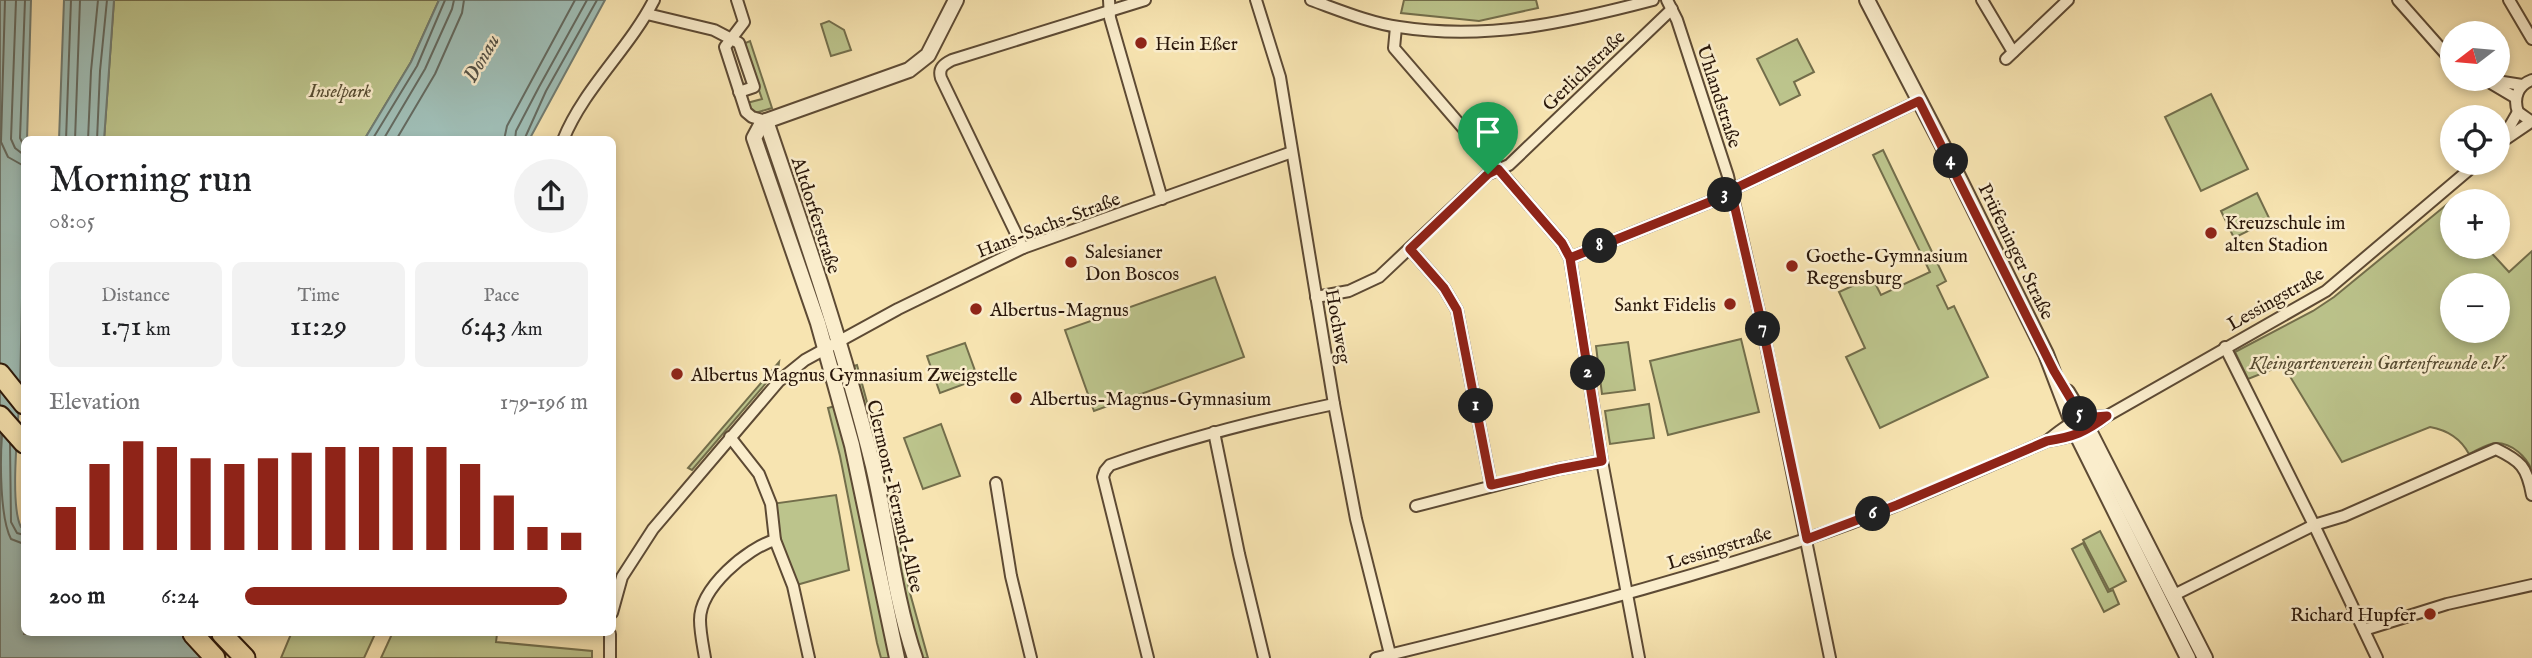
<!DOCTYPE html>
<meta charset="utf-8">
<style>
:root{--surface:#fff;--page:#f2f2f2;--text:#202124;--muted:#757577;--accent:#8f2418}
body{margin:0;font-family:"IM FELL English",serif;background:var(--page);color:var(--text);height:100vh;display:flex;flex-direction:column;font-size:26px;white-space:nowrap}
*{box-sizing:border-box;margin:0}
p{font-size:23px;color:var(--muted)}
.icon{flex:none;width:38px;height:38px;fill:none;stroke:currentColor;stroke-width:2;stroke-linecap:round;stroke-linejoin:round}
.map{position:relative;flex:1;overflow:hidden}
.side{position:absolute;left:21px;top:136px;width:595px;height:500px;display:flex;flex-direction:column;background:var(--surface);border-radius:10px;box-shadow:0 4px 10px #0003}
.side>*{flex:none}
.needle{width:46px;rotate:254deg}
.fabs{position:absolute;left:2440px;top:21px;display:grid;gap:14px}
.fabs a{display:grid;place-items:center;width:70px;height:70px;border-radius:50%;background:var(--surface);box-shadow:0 4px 10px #0003;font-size:35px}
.pin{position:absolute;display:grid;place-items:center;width:60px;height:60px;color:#fff;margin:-72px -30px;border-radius:50% 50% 50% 0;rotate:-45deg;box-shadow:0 0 7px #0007}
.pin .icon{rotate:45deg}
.km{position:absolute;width:35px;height:35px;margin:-18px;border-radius:50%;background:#222;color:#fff;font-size:19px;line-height:35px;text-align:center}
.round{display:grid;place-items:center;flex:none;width:74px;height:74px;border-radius:37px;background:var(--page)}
.head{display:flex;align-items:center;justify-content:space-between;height:119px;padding:0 28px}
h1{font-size:38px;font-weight:600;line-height:52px}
.metrics{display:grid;grid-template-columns:repeat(3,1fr);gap:10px;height:119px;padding:7px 28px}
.metrics div{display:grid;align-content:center;border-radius:10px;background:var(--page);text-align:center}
.metrics b{font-size:30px;font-weight:600}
.metrics small{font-size:19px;font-weight:400}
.metrics p{font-size:19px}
.chart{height:196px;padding:14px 28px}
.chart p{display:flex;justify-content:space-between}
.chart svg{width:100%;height:126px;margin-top:7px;stroke:var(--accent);stroke-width:6}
ul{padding:0 28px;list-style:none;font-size:23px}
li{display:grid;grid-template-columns:112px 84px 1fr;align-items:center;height:52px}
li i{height:18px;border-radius:9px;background:var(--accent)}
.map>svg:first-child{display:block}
.green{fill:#bcc48c;stroke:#736e4b;stroke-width:2;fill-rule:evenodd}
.water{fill:#9fbdb5;stroke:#707b71;stroke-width:2}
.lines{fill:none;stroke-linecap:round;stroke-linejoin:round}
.shore{stroke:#646a60;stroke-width:2}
.minor-casing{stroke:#5d4a34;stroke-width:14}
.tertiary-casing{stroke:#5d4a34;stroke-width:18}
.motorway-casing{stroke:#2a170a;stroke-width:23}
.minor{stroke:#faedcc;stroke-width:10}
.tertiary{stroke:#faedcc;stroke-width:14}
.motorway{stroke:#f7e4b1;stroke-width:19}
.route-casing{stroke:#fff;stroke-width:14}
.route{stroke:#8f2418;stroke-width:9}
.poi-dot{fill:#8f2418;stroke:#faedcc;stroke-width:2.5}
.labels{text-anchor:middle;stroke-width:5;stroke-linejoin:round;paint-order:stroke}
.poi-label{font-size:19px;fill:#2a170a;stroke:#faedcc;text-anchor:start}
.street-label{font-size:19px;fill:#2a170a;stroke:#faedcc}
.park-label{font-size:19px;font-style:italic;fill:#564b31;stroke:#faedcc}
.water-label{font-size:21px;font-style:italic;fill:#535146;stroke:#faedcc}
</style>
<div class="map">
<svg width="2532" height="658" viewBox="0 0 2532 658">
<rect width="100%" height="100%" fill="#f7e4b1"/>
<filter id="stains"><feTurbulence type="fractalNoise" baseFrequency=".00286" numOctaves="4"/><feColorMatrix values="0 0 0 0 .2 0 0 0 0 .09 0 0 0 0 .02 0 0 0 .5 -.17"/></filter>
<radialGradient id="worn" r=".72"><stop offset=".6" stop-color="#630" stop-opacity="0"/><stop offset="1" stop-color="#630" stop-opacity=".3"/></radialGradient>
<!-- green -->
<g class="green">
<path d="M114,0H439L411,62L364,140H104Z"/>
<path d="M1404,0H1536L1538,8L1479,21L1401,13Z"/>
<path d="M829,21L844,30L851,50L831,56L821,24Z"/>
<path d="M1797,39L1814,72L1794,82L1800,95L1780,105L1757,59Z"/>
<path d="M750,41L772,108L752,114L747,103L762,99L743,44Z"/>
<path d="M2211,94L2248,169L2201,191L2165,117Z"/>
<path d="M1883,150L1946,281L1937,286L1948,309L1954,306L1988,377L1880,428L1846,357L1865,348L1839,292L1872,277L1881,295L1930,272L1873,155Z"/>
<path d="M2257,193L2270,220L2234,238L2221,211Z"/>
<path d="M2451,201L2452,247H2486L2509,272L2532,251V471C2527,457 2512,443 2496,443C2488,443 2476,451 2469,454C2461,439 2447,430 2430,427L2342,462L2283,365L2248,379L2235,352L2313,311L2334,297ZM2452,285H2497V331H2452Z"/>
<path d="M1215,277L1244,357L1094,411L1065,330Z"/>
<path d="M1741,339L1759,412L1668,435L1650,361Z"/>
<path d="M1628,342L1635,390L1602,394L1596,346Z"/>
<path d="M965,343L978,379L940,393L927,356Z"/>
<path d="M779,362L778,369L692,470L688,468Z"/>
<path d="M857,365L885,469L910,593L928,658H919L854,366Z"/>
<path d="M1649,404L1654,438L1610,444L1605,411Z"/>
<path d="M835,406L859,507L890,658H881L877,643L840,456L828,408Z"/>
<path d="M941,424L960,476L923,489L904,438Z"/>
<path d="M836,495L849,570L793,586L775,540L771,504Z"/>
<path d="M2100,531L2126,581L2109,590L2083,540Z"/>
<path d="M2083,543L2108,592L2113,590L2119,604L2104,612L2072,549Z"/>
<path d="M291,634H375L364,658H281Z"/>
<path d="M392,634H497L496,642L592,651V658H381Z"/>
</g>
<!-- water -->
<g class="water">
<path d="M0,0H31L27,140H24C24,223 22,305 20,388C19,417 9,505 21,527L24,529V634H238L224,658H0Z"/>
<path d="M64,0H114L104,140H59Z"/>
<path d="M439,0H605L529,140H364L411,62Z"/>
</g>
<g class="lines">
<!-- shore -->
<g class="shore">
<path d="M5,0L1,142L8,157L24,166"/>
<path d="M16,0L11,139L15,148L24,155"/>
<path d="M66,140L71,0"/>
<path d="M75,140L80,0"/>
<path d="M88,140L91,71L98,0"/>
<path d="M97,140L100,71L107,0"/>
<path d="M372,140L417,66L445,0"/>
<path d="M383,140L425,69L452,9L454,0"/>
<path d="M396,140L435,74L462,13L464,0"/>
<path d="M504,140L507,126L575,0"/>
<path d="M515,140L516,131L539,87L587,0"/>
<path d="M524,140L546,91L597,0"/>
<path d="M24,146L20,138L25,0"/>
<path d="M2,435C0,462 0,518 11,539L24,544"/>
<path d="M10,444L11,522L17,533L24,535"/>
</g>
<!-- minor casing -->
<g class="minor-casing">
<g id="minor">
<path d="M737,0L744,22L725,47L746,112L752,117L766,121"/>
<path d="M1109,0L1110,18L1162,199"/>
<path d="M1256,0L1280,77L1334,404L1356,519L1391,658"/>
<path d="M1311,0C1339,10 1370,23 1399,27C1487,41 1569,22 1653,0"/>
<path d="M1667,0L1677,20L1728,176L1762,325L1830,658"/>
<path d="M1982,0L2013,52"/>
<path d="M2398,0L2452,61"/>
<path d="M2509,0L2532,39"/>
<path d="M647,14L714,30L739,43L754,87L739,92"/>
<path d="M1396,27L1394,48L1562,243L1570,258L1602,461L1639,658"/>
<path d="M2006,59L2068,0"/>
<path d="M2484,79L2522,85"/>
<path d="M2532,80C2518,85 2513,98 2518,112L2532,122"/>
<path d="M2489,82L2516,98"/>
<path d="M2503,138L2518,112"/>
<path d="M563,140C584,88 629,49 654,0"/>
<path d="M2497,145L2531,122"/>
<path d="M1023,248L941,78C938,68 944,64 952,60L1145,0"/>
<path d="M1410,249L1444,288L1457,310L1491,485"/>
<path d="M1570,258L1717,199L1740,186L1919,101"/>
<path d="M1316,297L1349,291L1379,277L1488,174L1509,165L1672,9"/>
<path d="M2225,347L2314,525L2377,658"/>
<path d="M1214,432L1239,554L1264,658"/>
<path d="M730,437L759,474L771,504L775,540L793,586L809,658"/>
<path d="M2047,441C2070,422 2076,418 2106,416"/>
<path d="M996,483L1011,576L1031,658"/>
<path d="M1416,506L1559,469L1602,461"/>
<path d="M2172,596L2314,525L2344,516L2496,449C2521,461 2527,467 2532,495"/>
<path d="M612,613L622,577L653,529L779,381L805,360L898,309L1023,248L1292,152"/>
<path d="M2364,630L2447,604L2532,585"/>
<path d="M610,658V634"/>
<path d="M705,658C703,646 700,632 700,620C700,588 747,548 775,540"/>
<path d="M1148,658L1103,477L1105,471L1110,465C1184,439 1258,420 1334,404"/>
<path d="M1376,658C1521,623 1665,586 1806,539C1888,512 1967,475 2047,441C2073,437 2086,432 2107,416L2326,291L2477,163"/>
</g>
</g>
<!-- tertiary casing -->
<g class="tertiary-casing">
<g id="tertiary">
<path d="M1867,0L1944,148L2046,354L2077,435L2188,658"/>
<path d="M766,121C805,235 844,349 873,466C888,530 894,596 915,658"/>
<path d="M2067,392L2082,417L2205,658"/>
<path d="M897,658L852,445L818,323L754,138L761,125L766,121L909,70L928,55L956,0"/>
</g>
</g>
<!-- motorway casing -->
<g class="motorway-casing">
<g id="motorway">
<path d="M0,374L24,404"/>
<path d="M0,416L24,443"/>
<path d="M193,634L215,658"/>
<path d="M222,634L245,658"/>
</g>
</g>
<!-- minor -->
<use href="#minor" class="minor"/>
<!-- tertiary -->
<use href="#tertiary" class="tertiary"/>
<!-- motorway -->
<use href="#motorway" class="motorway"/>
</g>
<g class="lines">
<!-- route casing -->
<g class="route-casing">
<path id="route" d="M1488,174L1410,249L1444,288L1457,310L1491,485L1559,469L1602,461L1570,258L1717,199L1740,186L1919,101L2054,371L2082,418L2107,416C2086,432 2073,437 2047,441L1897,505L1807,539L1762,325L1731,191L1717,199L1570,258L1562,243L1498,169L1488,174"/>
</g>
<!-- route -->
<use href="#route" class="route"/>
</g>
<!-- markers -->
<g class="poi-dot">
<circle cx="1141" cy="43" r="7"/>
<circle cx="2211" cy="233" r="7"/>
<circle cx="1071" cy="262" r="7"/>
<circle cx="1792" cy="266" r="7"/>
<circle cx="1730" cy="304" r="7"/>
<circle cx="976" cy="309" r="7"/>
<circle cx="677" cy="374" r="7"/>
<circle cx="1016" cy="398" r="7"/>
<circle cx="2430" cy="614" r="7"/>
</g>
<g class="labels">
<!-- poi labels -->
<g class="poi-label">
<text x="1155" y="50">Hein Eßer</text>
<text x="2225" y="229">Kreuzschule im<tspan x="2225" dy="22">alten Stadion</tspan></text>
<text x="1085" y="258">Salesianer<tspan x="1085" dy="22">Don Boscos</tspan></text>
<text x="1806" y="262">Goethe-Gymnasium<tspan x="1806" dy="22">Regensburg</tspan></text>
<text x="1716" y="311" text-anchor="end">Sankt Fidelis</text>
<text x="990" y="316">Albertus-Magnus</text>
<text x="691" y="381">Albertus Magnus Gymnasium Zweigstelle</text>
<text x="1030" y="405">Albertus-Magnus-Gymnasium</text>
<text x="2416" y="621" text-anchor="end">Richard Hupfer</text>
</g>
<!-- street labels -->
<g class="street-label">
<text transform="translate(1583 70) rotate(-44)" y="7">Gerlichstraße</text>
<text transform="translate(1720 96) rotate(72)" y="7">Uhlandstraße</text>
<text transform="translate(817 215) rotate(72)" y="7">Altdorferstraße</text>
<text transform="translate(1048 224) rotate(-21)" y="7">Hans-Sachs-Straße</text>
<text transform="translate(2017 251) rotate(64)" y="7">Prüfeninger Straße</text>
<text transform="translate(2275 298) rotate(-30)" y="7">Lessingstraße</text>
<text transform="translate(1339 326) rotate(80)" y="7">Hochweg</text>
<text transform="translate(896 496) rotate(77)" y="7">Clermont-Ferrand-Allee</text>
<text transform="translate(1719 547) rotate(-17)" y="7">Lessingstraße</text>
</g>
<!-- park labels -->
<g class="park-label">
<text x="340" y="97">Inselpark</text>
<text x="2378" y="369">Kleingartenverein Gartenfreunde e.V.</text>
</g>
<!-- water labels -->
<g class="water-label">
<text transform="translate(481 58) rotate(-60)" y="7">Donau</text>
</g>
</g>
<rect width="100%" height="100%" filter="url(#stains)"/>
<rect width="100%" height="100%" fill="url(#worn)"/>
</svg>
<div class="fabs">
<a><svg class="needle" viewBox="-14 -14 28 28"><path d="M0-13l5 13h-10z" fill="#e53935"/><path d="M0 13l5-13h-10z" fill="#757577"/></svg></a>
<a><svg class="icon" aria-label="locate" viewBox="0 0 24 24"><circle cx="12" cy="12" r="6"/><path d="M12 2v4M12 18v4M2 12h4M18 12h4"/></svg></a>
<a>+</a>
<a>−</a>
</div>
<div class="pin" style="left:1488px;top:174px;background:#1e9e55"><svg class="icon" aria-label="arrive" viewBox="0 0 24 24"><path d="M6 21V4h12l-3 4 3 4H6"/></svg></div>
<b class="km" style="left:1476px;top:406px">1</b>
<b class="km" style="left:1588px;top:373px">2</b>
<b class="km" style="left:1725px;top:195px">3</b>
<b class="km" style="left:1951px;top:161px">4</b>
<b class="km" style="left:2080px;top:414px">5</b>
<b class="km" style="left:1873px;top:514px">6</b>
<b class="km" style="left:1763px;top:329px">7</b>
<b class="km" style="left:1600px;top:246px">8</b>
<section class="side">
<div class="head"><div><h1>Morning run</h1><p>08:05</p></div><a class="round"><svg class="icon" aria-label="share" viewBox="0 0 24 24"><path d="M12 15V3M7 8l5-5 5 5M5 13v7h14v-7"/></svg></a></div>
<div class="metrics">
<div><p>Distance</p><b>1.71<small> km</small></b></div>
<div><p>Time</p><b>11:29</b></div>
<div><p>Pace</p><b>6:43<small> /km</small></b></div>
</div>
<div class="chart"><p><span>Elevation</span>179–196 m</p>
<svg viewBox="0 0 160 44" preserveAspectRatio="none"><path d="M5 44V29M15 44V14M25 44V6M35 44V8M45 44V12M55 44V14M65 44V12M75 44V10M85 44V8M95 44V8M105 44V8M115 44V8M125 44V14M135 44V25M145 44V36M155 44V38"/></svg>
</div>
<ul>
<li><b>200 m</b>6:24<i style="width:94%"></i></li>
</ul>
</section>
</div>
